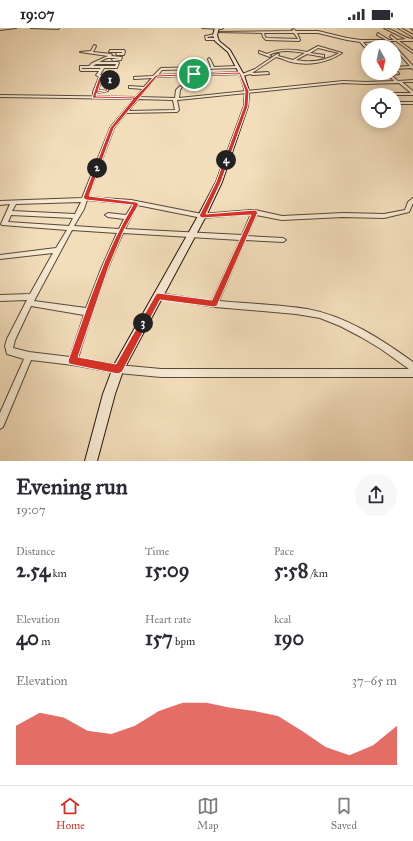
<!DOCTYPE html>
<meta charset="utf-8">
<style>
:root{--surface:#fff;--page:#f7f7f7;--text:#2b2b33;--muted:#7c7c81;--line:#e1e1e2;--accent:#d93025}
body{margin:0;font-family:"IM FELL Great Primer",serif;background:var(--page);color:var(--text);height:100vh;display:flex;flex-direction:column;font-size:15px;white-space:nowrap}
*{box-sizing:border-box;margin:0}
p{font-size:13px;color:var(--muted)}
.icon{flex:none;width:22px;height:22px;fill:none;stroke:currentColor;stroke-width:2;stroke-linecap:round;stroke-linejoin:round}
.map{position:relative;height:433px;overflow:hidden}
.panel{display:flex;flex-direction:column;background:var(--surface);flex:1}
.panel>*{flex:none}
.needle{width:26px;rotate:171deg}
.tools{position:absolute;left:361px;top:12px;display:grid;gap:8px}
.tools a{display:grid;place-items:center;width:40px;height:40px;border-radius:50%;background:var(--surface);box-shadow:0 2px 10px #0003;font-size:20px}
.pin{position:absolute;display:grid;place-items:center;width:34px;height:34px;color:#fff;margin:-17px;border:2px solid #fff;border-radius:50%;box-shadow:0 1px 4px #0007}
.km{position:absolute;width:20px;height:20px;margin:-10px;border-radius:50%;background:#222;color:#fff;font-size:11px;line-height:20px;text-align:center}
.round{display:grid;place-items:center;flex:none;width:42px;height:42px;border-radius:21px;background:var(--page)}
.overview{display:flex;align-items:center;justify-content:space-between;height:68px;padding:0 16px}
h1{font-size:22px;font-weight:700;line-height:30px}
.stats{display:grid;grid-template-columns:repeat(3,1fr);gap:6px;height:68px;padding:4px 16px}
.stats div{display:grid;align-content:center}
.stats b{font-size:20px;font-weight:700}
.stats small{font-size:11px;font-weight:400}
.stats p{font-size:11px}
.chart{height:112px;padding:8px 16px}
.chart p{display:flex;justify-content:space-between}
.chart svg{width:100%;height:72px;margin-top:4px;fill:var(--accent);opacity:.7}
.status{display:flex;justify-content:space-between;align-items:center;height:28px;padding:0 20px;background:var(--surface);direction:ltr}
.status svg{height:11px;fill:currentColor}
.tab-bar{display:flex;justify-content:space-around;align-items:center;height:56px;border-top:1px solid var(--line);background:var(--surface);font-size:11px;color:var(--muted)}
.tab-bar a{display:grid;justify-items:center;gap:2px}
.tab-bar .on{color:var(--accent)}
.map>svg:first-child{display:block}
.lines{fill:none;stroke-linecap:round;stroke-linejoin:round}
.street-casing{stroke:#584738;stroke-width:2}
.secondary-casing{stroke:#25150c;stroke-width:2}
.street{fill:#f7ead3;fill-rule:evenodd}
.secondary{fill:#f7ead3;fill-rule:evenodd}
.route{fill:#d93025;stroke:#fff;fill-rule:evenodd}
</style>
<div class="status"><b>19:07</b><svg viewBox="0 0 49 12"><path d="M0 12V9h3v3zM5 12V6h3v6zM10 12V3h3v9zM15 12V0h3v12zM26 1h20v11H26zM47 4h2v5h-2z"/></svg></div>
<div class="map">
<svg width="413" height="433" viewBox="0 0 413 433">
<rect width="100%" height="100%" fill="#f3debb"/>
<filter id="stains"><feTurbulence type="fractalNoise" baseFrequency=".005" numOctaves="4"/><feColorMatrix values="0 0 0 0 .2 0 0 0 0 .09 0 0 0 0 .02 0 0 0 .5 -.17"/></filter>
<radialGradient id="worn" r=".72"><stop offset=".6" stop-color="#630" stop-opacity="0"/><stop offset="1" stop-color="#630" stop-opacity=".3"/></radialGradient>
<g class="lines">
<!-- street casing -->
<g class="street-casing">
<g id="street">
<path d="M0,0H16L0,2Z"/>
<path d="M31,0H59L58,1Z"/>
<path d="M202,0H223L222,1Z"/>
<path d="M384,0C395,1 404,11 413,11V13H399L413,23V25L396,13H390L413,38V41L411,40L394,41V39L410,38L394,20V19H393L388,13L363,14L368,20V23L360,14L347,12L318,5H297L300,12L299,13L266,12L263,9L262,5L215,4L293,3L292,2L293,1L296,3H318L347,10L361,12H386L377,7L378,5L389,12H394L390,9L391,7L397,12L406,11ZM264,5H294L298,11L267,10L265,9Z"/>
<path d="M398,0H401L413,7V9Z"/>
<path d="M411,0H413V2Z"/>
<path d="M216,6L215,8L207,9L208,10H217L216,12H206L205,8Z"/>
<path d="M94,17L96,18L93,24L111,26L112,27L111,28L122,29L121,32L113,33L112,31L119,30H107L99,34H118L119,35L117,40H104L100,47L112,51L108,63L97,65L95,67L93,66V64L99,49L96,47L99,43H81L80,42V38H89L92,35L108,28L80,24L91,23ZM96,36H116L115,38H93ZM82,40H101L100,41H82ZM102,50L108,52L105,62L98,63Z"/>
<path d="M318,18L342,25C327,35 308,38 291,34C287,33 281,30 276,29L252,45L268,44L269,46L252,47L251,46L242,48L240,47L255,41L277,26H279L278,28L293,32L305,25C293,23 280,21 269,27L271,28L270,29L259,25V23L267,26C280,20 293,21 307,24ZM318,20L339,25C325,33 312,35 296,32L307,26L324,29V27L310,25Z"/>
<path d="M110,22H124L125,23L124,27H117L116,25H122V24H109Z"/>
<path d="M209,30L210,31L214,39L238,38L239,39L238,40L162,42L158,47L241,44L243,45L241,46L156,49L139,69L175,70L176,62L180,58L182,59L180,62L179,70L343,53L366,54L394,53L387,46L398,44L399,46L391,47L398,53L413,52V54H402L413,63V67H383L382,66L384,65H411L399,55L366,56L343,55L178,72H177L179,82L177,84L126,85L114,100L88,169L131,172L202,186L251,182H255L282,188L343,185L384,186L405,182L408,174L413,170V175L409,184L384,190L343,189L282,192L256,187L247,208L283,210L286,212L283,214L245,212L219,273C248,276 278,276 307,281C346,288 381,311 413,334V349H161L118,345L73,337L31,332L3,399L0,401V385L24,331L7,326L5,318L7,311L27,272L0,273V267L30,266L53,225L0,231V227L56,220L67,202L2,197L1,196L10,176L0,177V173L82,170L110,100L134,71L0,69V67L136,69L143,61L130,60H129V58L144,59L152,50L135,51H134V49L153,48L161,40L211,39L208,31ZM138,71L173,72L175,82L128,83ZM87,172L131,176H133L126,187L108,185L105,187L108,189L124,191L119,201L74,198L84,181ZM81,174L75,186L12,183L16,176ZM137,177L202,190L251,186L242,207L125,201ZM11,187L73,190L69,198L8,194ZM72,202L117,205L101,241L86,280L34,273ZM123,205L240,212L212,273L158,265L156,266L155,268L156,270L215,279L296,286L320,290L340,298L361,309L381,321L409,341H161L118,337L78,330C91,288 104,245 123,205ZM31,278L84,287L70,329L29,324L13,320L15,312Z"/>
<rect x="394" y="74" width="19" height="2"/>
</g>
</g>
<!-- secondary casing -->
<g class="secondary-casing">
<path id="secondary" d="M215,0H219L217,7L219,13L230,22L244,47L249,63L248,78L222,154L206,188L123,343L115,366L97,433H85L103,366L114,337L198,188L216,154L244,78L245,63L240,47L228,24L215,13L213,7Z"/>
</g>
<!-- street -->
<use href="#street" class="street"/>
<!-- secondary -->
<use href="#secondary" class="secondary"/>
</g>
<!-- route -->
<path class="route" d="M240,44L249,63L248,78L221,154L206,186L255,182L258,184L217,278L214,279L160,272L122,344L118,346L69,336L68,333C87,280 104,225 133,177L86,172L83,170L110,100L133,71L92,70L99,49L101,48L112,51L107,63L97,65L96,68L135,69L156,47ZM239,46L245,63L244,78L216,154L199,188L202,190L251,187L212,272L158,265L156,266L116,336L78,329L109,238L124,202L139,176L136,174L89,168L114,100L157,49ZM102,50L108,52L105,62L98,63Z"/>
<rect width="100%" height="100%" filter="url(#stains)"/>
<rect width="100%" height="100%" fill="url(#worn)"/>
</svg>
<div class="tools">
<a><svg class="needle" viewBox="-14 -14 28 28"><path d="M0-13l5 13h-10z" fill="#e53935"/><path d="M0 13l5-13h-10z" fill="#7c7c81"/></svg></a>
<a><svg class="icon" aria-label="locate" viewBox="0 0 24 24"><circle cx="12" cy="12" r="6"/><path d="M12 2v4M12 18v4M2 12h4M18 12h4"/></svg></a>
</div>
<div class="pin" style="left:194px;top:46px;background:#1e9e55"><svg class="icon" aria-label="arrive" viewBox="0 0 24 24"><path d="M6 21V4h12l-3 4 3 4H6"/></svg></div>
<b class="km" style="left:110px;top:52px">1</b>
<b class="km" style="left:97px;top:140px">2</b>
<b class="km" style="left:143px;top:295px">3</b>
<b class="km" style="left:226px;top:132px">4</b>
</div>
<section class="panel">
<div class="overview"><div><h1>Evening run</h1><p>19:07</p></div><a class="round"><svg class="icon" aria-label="share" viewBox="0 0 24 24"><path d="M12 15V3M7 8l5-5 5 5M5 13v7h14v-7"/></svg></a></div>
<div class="stats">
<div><p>Distance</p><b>2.54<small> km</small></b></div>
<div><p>Time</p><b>15:09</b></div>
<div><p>Pace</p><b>5:58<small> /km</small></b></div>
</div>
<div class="stats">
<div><p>Elevation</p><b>40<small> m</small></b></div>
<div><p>Heart rate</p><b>157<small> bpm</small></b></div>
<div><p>kcal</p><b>190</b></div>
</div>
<div class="chart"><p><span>Elevation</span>37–65 m</p>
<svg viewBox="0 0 160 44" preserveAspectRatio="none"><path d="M0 44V20L10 12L20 15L30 23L40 25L50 20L60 11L70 6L80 6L90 9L100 11L110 14L120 23L130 33L140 38L150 32L160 20V44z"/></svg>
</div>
</section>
<nav class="tab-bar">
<a class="on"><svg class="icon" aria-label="home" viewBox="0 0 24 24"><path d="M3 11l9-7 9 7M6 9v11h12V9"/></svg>Home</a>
<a><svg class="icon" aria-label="map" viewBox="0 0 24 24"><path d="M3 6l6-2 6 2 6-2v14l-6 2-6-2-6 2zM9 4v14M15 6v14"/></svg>Map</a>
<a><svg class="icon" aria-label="saved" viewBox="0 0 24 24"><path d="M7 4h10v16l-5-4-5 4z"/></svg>Saved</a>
</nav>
